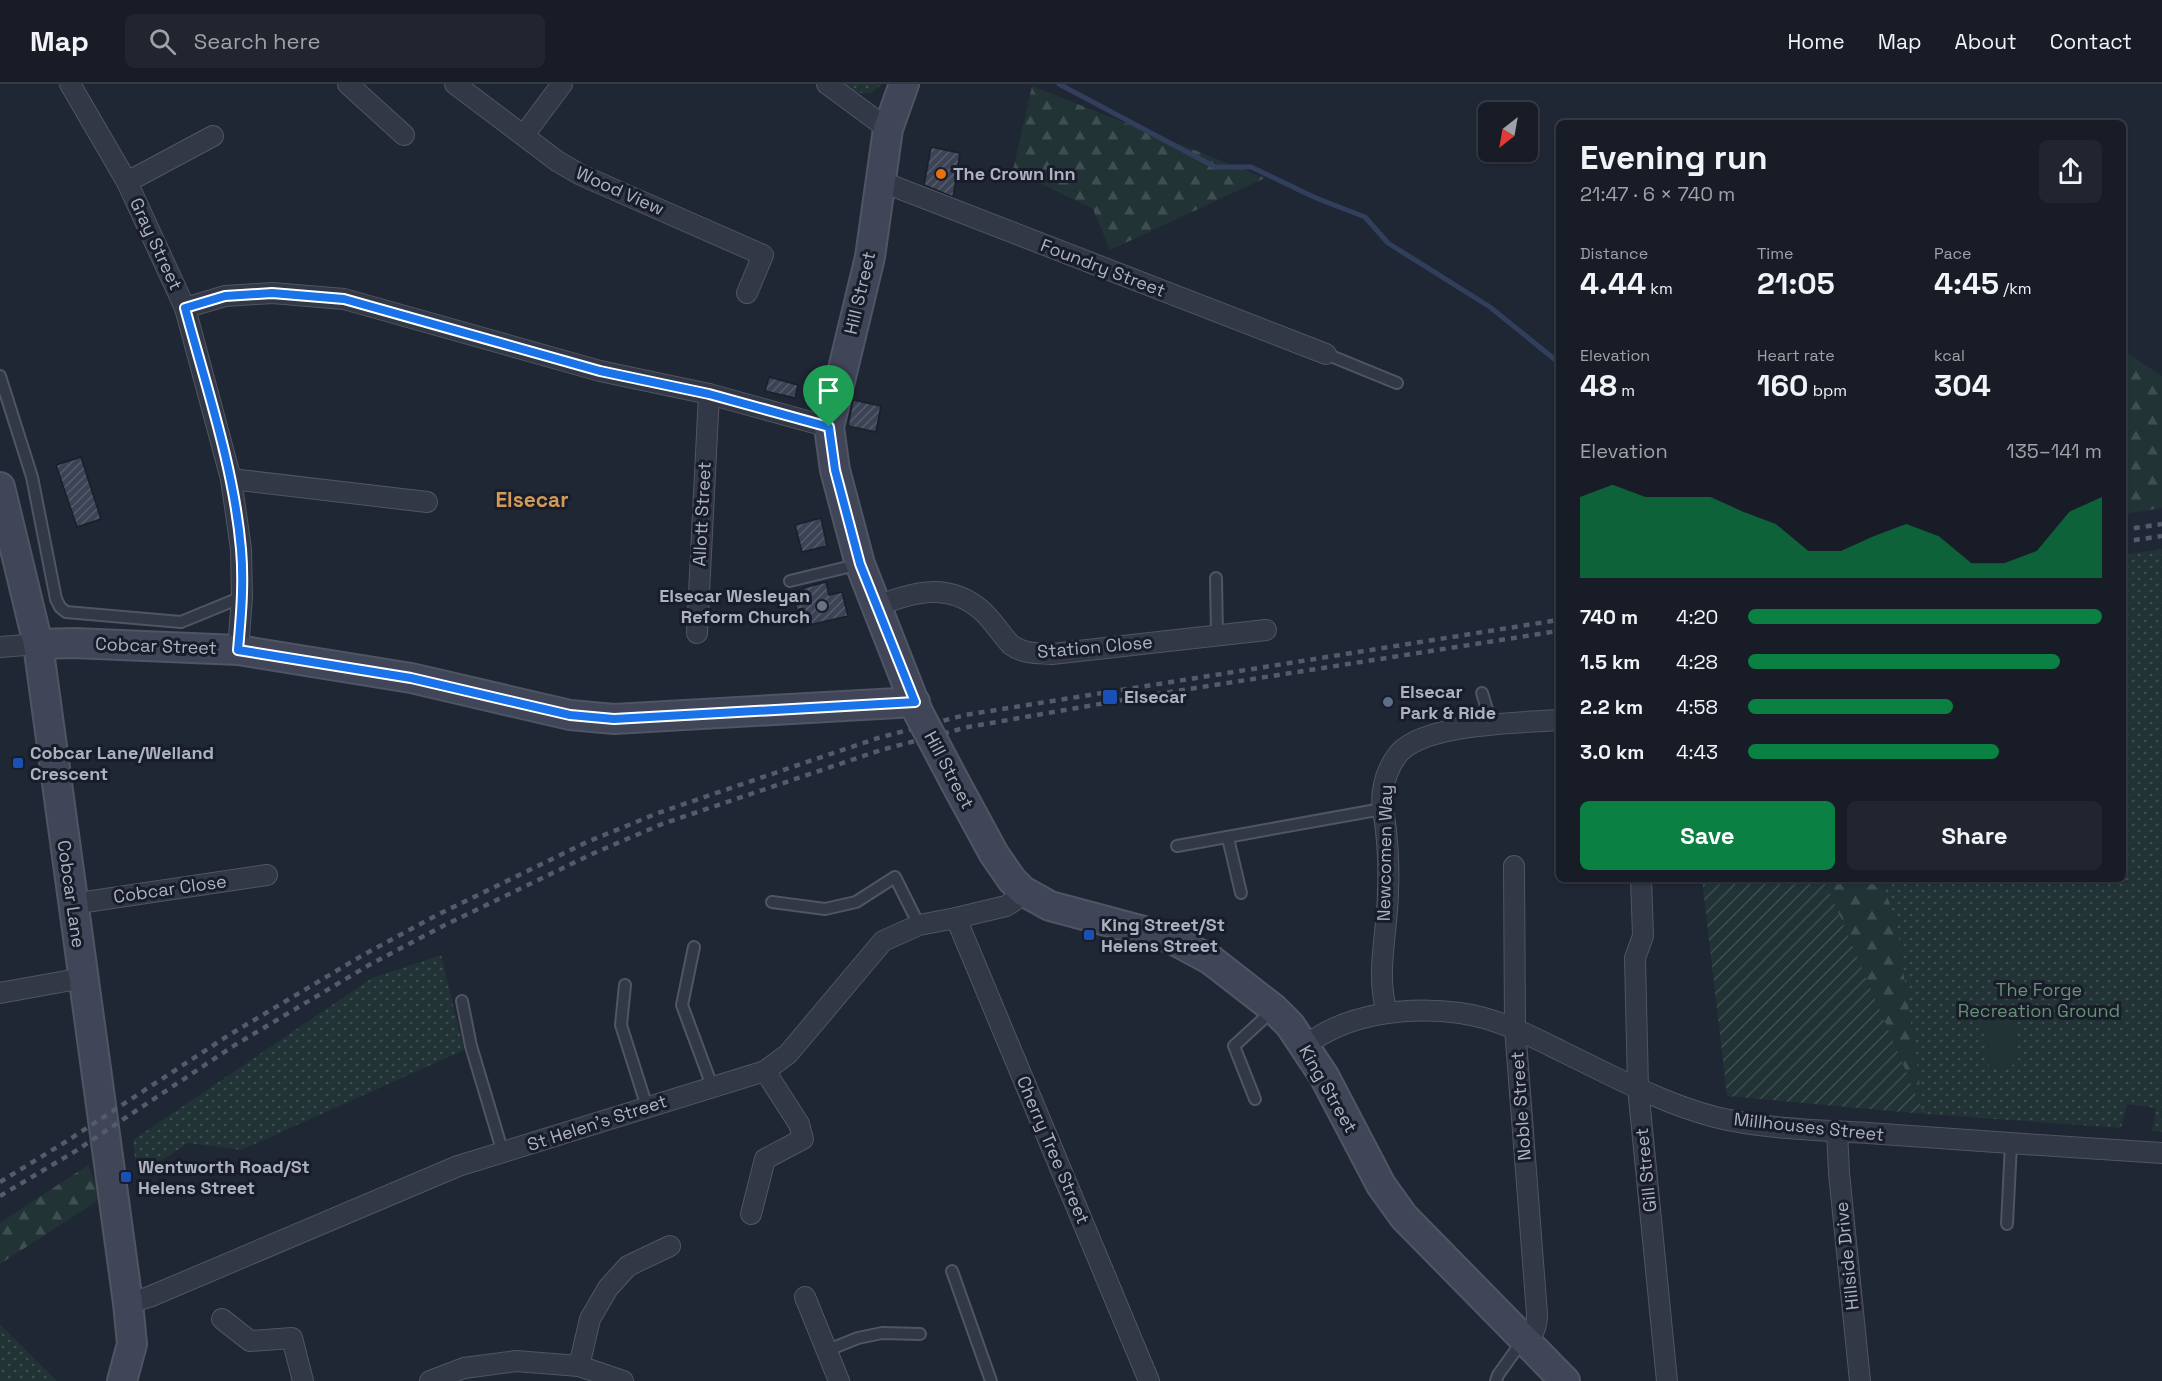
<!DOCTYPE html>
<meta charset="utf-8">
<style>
:root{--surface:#171c27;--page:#20252f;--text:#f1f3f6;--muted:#9ea1a7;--line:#363a44;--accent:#0b8043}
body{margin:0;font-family:"Space Grotesk",sans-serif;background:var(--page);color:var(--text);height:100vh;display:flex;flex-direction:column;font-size:22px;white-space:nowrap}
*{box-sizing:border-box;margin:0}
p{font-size:20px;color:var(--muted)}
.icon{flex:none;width:33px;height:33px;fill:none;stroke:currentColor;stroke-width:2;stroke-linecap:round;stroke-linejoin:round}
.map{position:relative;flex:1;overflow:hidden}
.side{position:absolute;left:1556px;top:36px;width:570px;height:762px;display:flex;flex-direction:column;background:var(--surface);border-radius:9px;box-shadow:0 2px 4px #0004,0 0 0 2px var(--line)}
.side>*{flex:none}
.needle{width:39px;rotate:211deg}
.buttons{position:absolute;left:1478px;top:18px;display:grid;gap:12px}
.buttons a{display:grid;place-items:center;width:60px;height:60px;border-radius:9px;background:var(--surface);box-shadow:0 2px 4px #0004,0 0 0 2px var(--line);font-size:30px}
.pin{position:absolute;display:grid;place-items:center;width:51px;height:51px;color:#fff;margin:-62px -26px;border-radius:50% 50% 50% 0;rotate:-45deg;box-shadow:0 0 6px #0007}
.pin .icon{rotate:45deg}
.round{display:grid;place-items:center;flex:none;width:63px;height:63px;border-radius:9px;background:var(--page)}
.headline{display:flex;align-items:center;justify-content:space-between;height:102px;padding:0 24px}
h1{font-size:33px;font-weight:600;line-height:45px}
.figures{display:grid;grid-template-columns:repeat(3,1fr);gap:9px;height:102px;padding:6px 24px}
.figures div{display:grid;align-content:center}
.figures b{font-size:30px;font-weight:600}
.figures small{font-size:16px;font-weight:400}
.figures p{font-size:16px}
.chart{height:168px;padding:12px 24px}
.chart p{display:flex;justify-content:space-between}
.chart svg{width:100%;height:108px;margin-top:6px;fill:var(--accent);opacity:.7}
.action{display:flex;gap:12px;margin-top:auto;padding:12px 24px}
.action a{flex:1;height:69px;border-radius:9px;background:var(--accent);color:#fff;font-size:24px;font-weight:600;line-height:69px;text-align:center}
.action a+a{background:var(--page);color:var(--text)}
ul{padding:0 24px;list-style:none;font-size:20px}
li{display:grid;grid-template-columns:96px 72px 1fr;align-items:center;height:45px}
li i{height:15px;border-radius:8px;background:var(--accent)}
header{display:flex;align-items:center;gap:36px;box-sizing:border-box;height:84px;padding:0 30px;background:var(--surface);border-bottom:2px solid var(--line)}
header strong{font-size:28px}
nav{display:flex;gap:33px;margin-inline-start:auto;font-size:21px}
.search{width:420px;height:54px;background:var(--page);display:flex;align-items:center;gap:15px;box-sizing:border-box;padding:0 21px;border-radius:9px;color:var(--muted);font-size:22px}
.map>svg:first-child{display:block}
.grass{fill:url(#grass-dots)}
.forest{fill:url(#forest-firs)}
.garden{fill:url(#garden-furrows)}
.pitch{fill:#223336}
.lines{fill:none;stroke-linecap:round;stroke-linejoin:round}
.stream{stroke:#323f5c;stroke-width:5}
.building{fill:url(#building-hatch);stroke:#1a1f2b;stroke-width:1.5}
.lane-casing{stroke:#505563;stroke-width:14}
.street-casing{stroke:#505563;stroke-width:22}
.secondary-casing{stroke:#505563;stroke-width:32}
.lane{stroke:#323845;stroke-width:10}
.street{stroke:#323845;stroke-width:20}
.secondary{stroke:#404658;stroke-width:28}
.rail{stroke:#545b6c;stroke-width:4.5;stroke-dasharray:6 6;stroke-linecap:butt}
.secondary-bridge-casing{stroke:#505563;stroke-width:32;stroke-linecap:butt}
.secondary-bridge{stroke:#404658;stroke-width:28}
.route-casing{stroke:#fff;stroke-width:12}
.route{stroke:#1a73e8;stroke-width:8}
.food-dot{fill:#e8710a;stroke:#181d29;stroke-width:2}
.worship-dot{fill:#6b7280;stroke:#181d29;stroke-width:2}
.transit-dot{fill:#1a4fb4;stroke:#181d29;stroke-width:2}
.service-dot{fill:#5c6f8a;stroke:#181d29;stroke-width:2}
.labels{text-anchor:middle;stroke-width:6;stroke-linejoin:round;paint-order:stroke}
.poi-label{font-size:18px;font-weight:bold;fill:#acb2c2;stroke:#181d29;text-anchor:start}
.street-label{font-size:18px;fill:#acb2c2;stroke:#181d29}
.park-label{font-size:18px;fill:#659174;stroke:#181d29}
.quarter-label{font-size:21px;font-weight:bold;fill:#d09a59;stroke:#181d29}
</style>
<header>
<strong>Map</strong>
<div class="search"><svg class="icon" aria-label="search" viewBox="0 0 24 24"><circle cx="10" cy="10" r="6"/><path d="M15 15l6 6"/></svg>Search here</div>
<nav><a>Home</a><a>Map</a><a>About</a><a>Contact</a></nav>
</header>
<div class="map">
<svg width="2162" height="1297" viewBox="0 0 2162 1297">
<defs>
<pattern id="grass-dots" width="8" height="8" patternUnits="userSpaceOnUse" patternTransform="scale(1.5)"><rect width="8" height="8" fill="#223336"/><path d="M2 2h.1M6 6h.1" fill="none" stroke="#3f4e51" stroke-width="1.8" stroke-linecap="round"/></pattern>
<pattern id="forest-firs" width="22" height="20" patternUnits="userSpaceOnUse" patternTransform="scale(1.5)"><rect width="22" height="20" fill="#223336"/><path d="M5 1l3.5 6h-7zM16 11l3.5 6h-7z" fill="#3f4e51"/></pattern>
<pattern id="garden-furrows" width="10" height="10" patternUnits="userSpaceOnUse" patternTransform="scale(1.5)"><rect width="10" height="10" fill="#223336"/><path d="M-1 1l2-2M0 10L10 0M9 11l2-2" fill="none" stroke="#3f4e51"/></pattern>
<pattern id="building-hatch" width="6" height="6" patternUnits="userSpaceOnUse" patternTransform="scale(1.5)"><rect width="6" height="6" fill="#3b4355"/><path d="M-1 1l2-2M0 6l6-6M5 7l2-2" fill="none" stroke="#555c6c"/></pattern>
</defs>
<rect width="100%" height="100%" fill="#1f2634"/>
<!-- grass -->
<g class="grass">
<path d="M844,0H882L870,10L854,8Z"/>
<path d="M2162,465V1048L2152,1047L2156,1024L2127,1020L2121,1044L1924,1030L1896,837L1881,795H2122L2123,471Z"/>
<path d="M441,871L464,966L241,1066L188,1059L137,1092L133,1056L372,894Z"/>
<path d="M0,1240L57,1297H0Z"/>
</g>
<!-- forest -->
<g class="forest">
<path d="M1032,2L1265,94L1110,166L1093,125L1013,86Z"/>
<path d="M2122,266L2162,292V424L2123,430Z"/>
<path d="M1824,795H1881L1896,837L1924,1030Z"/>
<path d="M88,1081L102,1114L0,1180V1139Z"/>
</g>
<!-- garden -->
<path class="garden" d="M1702,795H1824L1924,1030L1727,1012Z"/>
<!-- pitch -->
<path class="pitch" d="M2013,929L2019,980L1989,984L1981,933Z"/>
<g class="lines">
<!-- stream -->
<path class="stream" d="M1059,0L1215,83H1251L1316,114L1365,133L1388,159L1490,223L1558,278"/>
</g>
<!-- building -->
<g class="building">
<path d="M931,63L960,69L953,113L924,101Z"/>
<path d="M769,293L798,301L795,314L765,307Z"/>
<path d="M853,316L881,322L876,348L848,342Z"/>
<path d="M81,373L101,435L77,443L56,381Z"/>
<path d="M821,434L827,462L802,468L795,441Z"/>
<path d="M826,498L829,511L842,508L848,532L801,543L795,518L806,515L803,504Z"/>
</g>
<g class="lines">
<!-- lane casing -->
<g class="lane-casing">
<g id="lane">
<path d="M1326,270L1397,299"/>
<path d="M0,292L32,393L56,515L60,523L66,528L181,538L242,513"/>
<path d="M1216,494L1217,552"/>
<path d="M790,497L860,480"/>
<path d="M1482,609L1492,641"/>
<path d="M1228,754L1241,809"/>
<path d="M1177,762L1382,725"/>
<path d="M772,818L825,825L856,818L895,793L919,841"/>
<path d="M694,863L682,921L712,1002"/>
<path d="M625,901L621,941L647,1023"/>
<path d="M462,917L471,962L503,1069"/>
<path d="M1255,1015L1234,962L1273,926"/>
<path d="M2007,1140L2011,1060"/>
<path d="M952,1187L991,1297"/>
<path d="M828,1266L858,1254L882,1249L920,1250"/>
<path d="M1496,1297L1498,1291L1523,1256"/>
</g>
</g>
<!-- street casing -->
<g class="street-casing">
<g id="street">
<path d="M70,0L127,98L185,224L231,395L241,465L242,513L238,566"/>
<path d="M348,0L404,51"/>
<path d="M455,0L557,77L581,91L763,171L747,209"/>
<path d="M827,0L888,45"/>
<path d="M524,51L562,0"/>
<path d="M880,97L1326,270"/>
<path d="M127,98L213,52"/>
<path d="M185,224L225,212L272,209L344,215L600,287L709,310L829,343"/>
<path d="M231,395L427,418"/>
<path d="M877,522C913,508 947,498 980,525C992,535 1000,549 1011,561C1024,570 1036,569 1052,570L1266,546"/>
<path d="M697,549L709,310"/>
<path d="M0,563L38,560"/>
<path d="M1514,782L1515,944L1537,1230C1537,1242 1534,1249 1526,1259"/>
<path d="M1641,795L1643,852L1635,874L1638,1004L1667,1297"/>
<path d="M72,820L267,791"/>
<path d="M956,834L1149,1297"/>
<path d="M0,909L83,894"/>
<path d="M1387,929C1375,887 1388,849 1388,806C1389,787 1388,766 1386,747C1385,733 1380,720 1383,706C1385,693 1391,679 1399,669C1427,639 1519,639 1558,636"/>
<path d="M1305,962C1347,929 1408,922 1460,929C1497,934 1529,951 1561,967C1611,991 1661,1019 1715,1033C1767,1046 1828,1046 1882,1050C1975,1057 2069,1063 2162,1069"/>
<path d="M1837,1047L1839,1089L1860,1297"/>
<path d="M751,1130L765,1075L803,1055L799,1040L765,987"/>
<path d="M805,1213L839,1297"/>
<path d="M128,1219L149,1213L458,1082L765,987L788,970L883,857L919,841L956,834L1006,822L1014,817L1023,807"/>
<path d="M222,1235L250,1257L292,1254L303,1297"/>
<path d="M579,1282L590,1235L608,1204L628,1182L670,1162"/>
<path d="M430,1297L464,1284L516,1277L579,1282L623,1297"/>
</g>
</g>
<!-- secondary casing -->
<g class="secondary-casing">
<g id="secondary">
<path d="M904,0L888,45L870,173L829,343L835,386L860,480L918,628"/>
<path d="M0,403L38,560L128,1219L132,1260L122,1297"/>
<path d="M38,560L74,559L238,566L411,594L570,631L614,635L915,618"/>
<path d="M956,700L994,770L1012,796L1023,807L1050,822L1170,854L1211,876L1274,925L1290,941L1324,992L1381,1101L1404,1133L1565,1297"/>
</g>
</g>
<!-- lane -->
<use href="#lane" class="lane"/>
<!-- street -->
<use href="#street" class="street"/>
<!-- secondary -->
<use href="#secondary" class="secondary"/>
<!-- rail -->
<g class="rail">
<path d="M2122,446L2162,440"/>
<path d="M2122,458L2162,452"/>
<path d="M0,1098L67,1057L229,951L363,871L437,831L587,758L658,729L798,681L878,654L965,631L1558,536"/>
<path d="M0,1112L74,1068L235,961L369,881L443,842L592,770L662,740L881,666L968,643L1151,611L1558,547"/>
</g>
<!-- secondary-bridge casing -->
<g class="secondary-bridge-casing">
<path id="secondary-bridge" d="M918,628L956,700"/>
</g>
<!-- secondary-bridge -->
<use href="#secondary-bridge" class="secondary-bridge"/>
</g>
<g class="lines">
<!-- route casing -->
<g class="route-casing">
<path id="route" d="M272,209L344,215L600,287L709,310L829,343L835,386L860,480L915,618L614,635L570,631L411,594L238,566C241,532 244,499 241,465C234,384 206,302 185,224L225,212Z"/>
</g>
<!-- route -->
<use href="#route" class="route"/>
</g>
<!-- markers -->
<circle class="food-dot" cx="941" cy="90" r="6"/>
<circle class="worship-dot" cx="822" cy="522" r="6"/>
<g class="transit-dot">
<rect x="1102" y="605" width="16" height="16" rx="3"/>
<rect x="12" y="673" width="12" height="12" rx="3"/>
<rect x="1083" y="845" width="12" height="12" rx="3"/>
<rect x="120" y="1087" width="12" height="12" rx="3"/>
</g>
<circle class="service-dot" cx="1388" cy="618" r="6"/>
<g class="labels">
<!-- poi labels -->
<g class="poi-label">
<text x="953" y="96">The Crown Inn</text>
<text x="810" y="518" text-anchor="end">Elsecar Wesleyan<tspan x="810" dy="21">Reform Church</tspan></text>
<text x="1400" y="614">Elsecar<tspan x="1400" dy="21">Park &amp; Ride</tspan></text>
<text x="1124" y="619">Elsecar</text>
<text x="30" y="675">Cobcar Lane/Welland<tspan x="30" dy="21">Crescent</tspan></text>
<text x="1101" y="847">King Street/St<tspan x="1101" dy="21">Helens Street</tspan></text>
<text x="138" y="1089">Wentworth Road/St<tspan x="138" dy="21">Helens Street</tspan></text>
</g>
<!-- street labels -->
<g class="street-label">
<text transform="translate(620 107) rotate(24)" y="6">Wood View</text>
<text transform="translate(156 160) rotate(65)" y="6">Gray Street</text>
<text transform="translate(1103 184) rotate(21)" y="6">Foundry Street</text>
<text transform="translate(860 209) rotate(-77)" y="6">Hill Street</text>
<text transform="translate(702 430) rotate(-87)" y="6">Allott Street</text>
<text transform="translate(156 562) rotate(2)" y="6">Cobcar Street</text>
<text transform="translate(1095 563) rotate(-5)" y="6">Station Close</text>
<text transform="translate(949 686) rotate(62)" y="6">Hill Street</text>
<text transform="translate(1385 769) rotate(-89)" y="6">Newcomen Way</text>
<text transform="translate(170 805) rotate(-8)" y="6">Cobcar Close</text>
<text transform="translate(71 810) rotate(82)" y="6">Cobcar Lane</text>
<text transform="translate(1328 1005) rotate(60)" y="6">King Street</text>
<text transform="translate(1521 1022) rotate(-94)" y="6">Noble Street</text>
<text transform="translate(597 1039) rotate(-18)" y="6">St Helen's Street</text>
<text transform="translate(1809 1043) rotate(6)" y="6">Millhouses Street</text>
<text transform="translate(1053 1066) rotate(67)" y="6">Cherry Tree Street</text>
<text transform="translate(1646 1086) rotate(-96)" y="6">Gill Street</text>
<text transform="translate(1847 1172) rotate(-96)" y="6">Hillside Drive</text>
</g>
<!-- park labels -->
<g class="park-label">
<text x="2039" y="912">The Forge<tspan x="2039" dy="21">Recreation Ground</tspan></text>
</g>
<!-- quarter labels -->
<g class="quarter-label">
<text x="532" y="423">Elsecar</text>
</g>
</g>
</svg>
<div class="buttons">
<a><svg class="needle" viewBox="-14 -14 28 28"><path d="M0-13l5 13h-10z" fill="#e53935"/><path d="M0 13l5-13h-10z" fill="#9ea1a7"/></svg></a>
</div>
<div class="pin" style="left:829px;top:343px;background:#1e9e55"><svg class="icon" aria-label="arrive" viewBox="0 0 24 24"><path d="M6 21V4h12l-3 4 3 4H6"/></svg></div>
<section class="side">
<div class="headline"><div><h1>Evening run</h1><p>21:47 · 6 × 740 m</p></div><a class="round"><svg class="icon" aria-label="share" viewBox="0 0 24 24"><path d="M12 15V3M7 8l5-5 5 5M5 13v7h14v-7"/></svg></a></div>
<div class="figures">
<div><p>Distance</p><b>4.44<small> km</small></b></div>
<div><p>Time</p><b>21:05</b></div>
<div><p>Pace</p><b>4:45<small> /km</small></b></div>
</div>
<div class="figures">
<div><p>Elevation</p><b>48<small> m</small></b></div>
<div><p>Heart rate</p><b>160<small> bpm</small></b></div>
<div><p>kcal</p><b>304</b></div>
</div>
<div class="chart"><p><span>Elevation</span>135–141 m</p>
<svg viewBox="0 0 160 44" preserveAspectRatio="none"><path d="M0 44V11L10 6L20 11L30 11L40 11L50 17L60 22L70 33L80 33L90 27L100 22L110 27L120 38L130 38L140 33L150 17L160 11V44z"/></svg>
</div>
<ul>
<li><b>740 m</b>4:20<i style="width:100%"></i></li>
<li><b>1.5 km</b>4:28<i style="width:88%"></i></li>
<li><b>2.2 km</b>4:58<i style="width:58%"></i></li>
<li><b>3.0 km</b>4:43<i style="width:71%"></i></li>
</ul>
<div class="action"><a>Save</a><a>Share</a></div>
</section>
</div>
